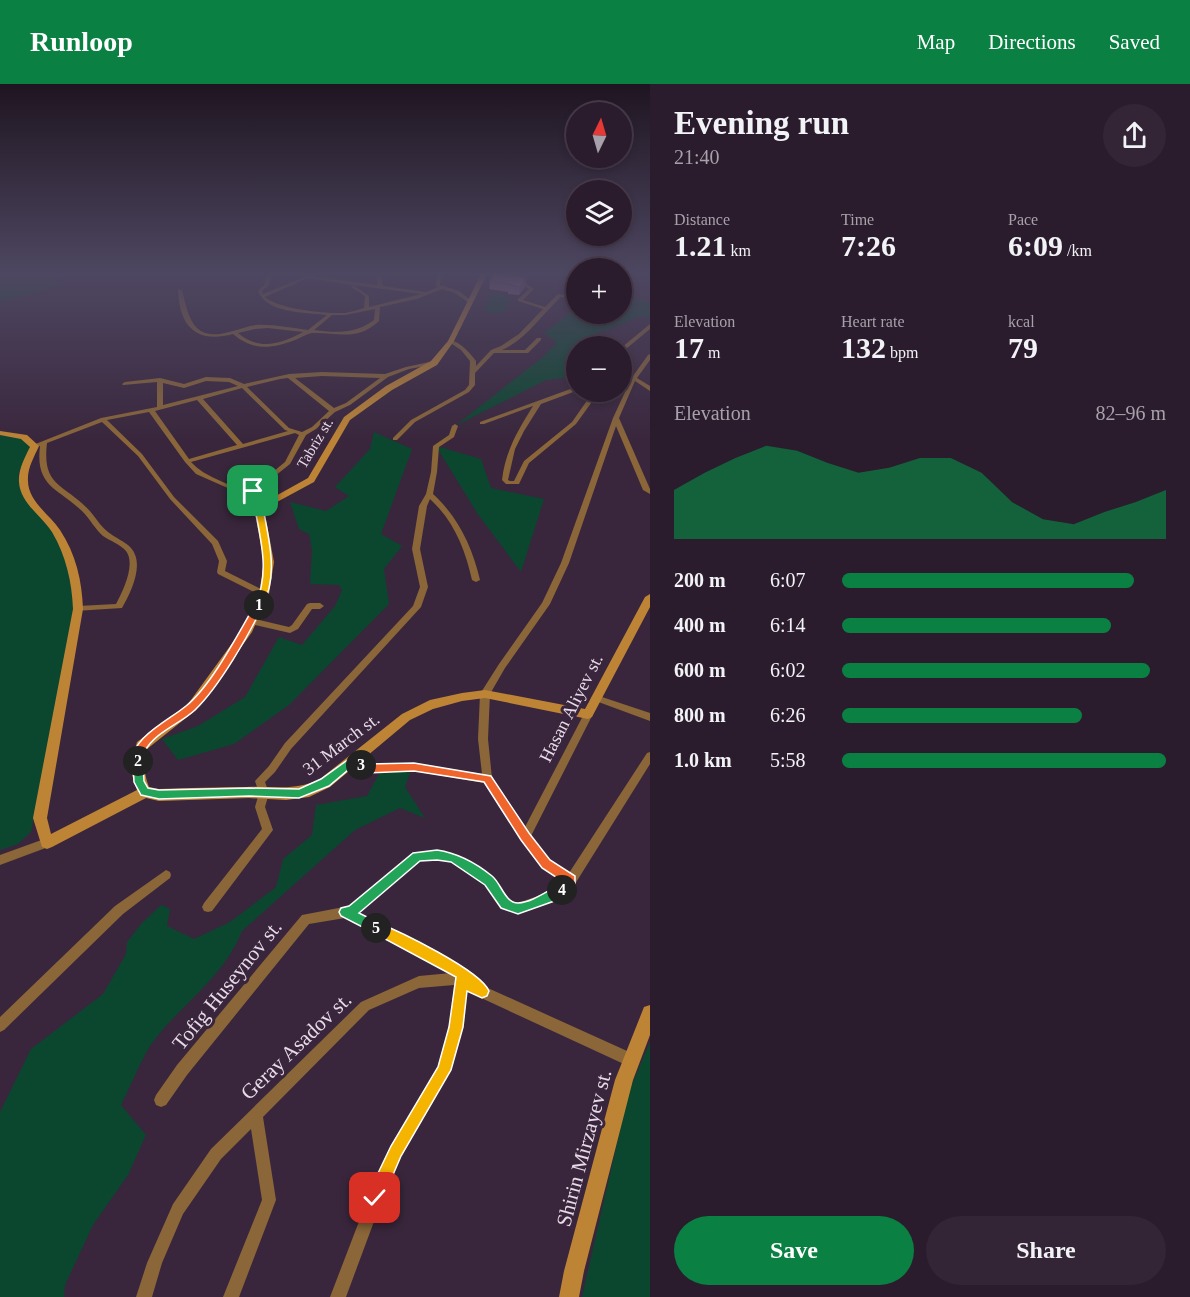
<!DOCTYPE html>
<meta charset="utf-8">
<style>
:root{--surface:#2b1c2d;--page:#332535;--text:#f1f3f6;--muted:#a6a1aa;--line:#473a49;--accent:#0b8043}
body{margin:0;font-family:"Times New Roman",serif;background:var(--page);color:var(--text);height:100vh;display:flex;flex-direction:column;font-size:22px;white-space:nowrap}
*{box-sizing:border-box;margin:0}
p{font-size:20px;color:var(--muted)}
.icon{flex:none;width:33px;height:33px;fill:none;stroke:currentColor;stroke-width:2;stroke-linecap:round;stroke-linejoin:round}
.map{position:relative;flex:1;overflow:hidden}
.sheet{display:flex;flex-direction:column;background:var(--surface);width:540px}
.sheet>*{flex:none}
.needle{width:39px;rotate:5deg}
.controls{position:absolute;left:566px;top:18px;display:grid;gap:12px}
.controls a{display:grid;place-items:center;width:66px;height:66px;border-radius:50%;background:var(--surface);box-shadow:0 3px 9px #0003,0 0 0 2px var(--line);font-size:30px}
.pin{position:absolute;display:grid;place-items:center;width:51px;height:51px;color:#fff;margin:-26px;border-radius:12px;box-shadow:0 3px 9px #0006}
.km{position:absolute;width:30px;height:30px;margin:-15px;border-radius:50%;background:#222;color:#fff;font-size:16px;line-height:30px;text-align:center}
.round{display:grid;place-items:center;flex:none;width:63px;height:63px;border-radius:32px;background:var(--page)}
.summary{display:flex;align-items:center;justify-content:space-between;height:102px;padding:0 24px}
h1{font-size:33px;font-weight:700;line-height:45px}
.metrics{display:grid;grid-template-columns:repeat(3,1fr);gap:9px;height:102px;padding:6px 24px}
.metrics div{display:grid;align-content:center}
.metrics b{font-size:30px;font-weight:700}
.metrics small{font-size:16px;font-weight:400}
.metrics p{font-size:16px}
.chart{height:168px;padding:12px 24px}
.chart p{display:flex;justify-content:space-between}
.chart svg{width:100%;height:108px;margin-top:6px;fill:var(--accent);opacity:.7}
.action{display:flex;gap:12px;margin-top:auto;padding:12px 24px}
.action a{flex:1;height:69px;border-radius:36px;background:var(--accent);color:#fff;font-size:24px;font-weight:700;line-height:69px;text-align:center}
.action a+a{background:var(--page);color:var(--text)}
ul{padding:0 24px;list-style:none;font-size:20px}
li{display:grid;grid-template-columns:96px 72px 1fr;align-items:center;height:45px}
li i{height:15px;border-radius:8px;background:var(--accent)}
header{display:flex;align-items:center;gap:36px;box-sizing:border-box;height:84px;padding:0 30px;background:var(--accent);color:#fff}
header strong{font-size:28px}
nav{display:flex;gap:33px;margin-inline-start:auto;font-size:21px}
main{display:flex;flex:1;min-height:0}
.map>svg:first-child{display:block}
.green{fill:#0b462f}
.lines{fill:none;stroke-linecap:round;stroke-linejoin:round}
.street{fill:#8a6639;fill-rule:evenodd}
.secondary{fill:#be8436;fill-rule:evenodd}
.wall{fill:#af78ae}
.shaded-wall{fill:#8f628d}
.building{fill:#cc8cca;stroke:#8f628d;stroke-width:1.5}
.split-1{fill:#f5b400;stroke:#fff;stroke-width:1.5}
.split-2{fill:#f0652b;stroke:#fff;stroke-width:1.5}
.split-3{fill:#22a559;stroke:#fff;stroke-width:1.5}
.split-4{fill:#f0652b;stroke:#fff;stroke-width:1.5}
.split-5{fill:#22a559;stroke:#fff;stroke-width:1.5}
.split-6{fill:#f5b400;stroke:#fff;stroke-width:1.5}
.labels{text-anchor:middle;stroke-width:6;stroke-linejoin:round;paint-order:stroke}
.far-street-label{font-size:15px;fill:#e8dbe9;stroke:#39263c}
.street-label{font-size:18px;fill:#e8dbe9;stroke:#39263c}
.near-street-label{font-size:21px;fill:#e8dbe9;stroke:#39263c}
</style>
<header>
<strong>Runloop</strong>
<nav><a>Map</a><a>Directions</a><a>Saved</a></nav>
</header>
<main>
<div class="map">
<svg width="650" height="1213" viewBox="0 0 650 1213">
<rect width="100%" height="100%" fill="#39263c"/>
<!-- green -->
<g class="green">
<path d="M0,188H65L53,195L63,201L0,218Z"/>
<path d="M491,210L500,209L510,213L506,227L493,230L484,226Z"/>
<path d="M621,214L650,218V233H639L598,249L592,262H576V288L571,293L546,296L455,342L544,272L557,258L544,249L576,224V230H621Z"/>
<path d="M374,348L412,365L381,450L402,462L384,485L389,520L289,621L234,660L178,676L162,655L198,642L245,613L279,553L302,561L335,522L342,506L339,501L310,500L312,466L309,450L299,445L290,418L326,427L349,412L335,403L370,365Z"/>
<path d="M0,349L17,351L32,360L26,377L18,390L24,409L50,441L64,465L77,521L31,748L18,760L0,766Z"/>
<path d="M436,362L481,375L491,404L544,415L521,488L477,429Z"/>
<path d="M381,686H411L405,703L425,734L400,724L355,746L242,847C223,894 185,917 155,955C143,970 131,1002 121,1021L146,1051L128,1091L93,1141L65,1201L64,1213H0V1028L31,965L103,910L126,870L127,858L141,840L161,821L170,825L167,842L194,855L230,838L276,803L283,775L312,751L316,721L367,712Z"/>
<path d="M650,958V1213H582L629,1007Z"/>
</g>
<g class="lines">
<!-- street -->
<g class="street">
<path d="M269,188H273L268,202L262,207L263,210L307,192L378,201L376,188H380L383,202L426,208L438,203L436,202L437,192L433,188H438L441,192L440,201L459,207L473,218L469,219L455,209L442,205L417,215L380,223L379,237C356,258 338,248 312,249C306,250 300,254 295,256C271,265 253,267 233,250C196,260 179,242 178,205L182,206C189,234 193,258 229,248C238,246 247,242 256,241C273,240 291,244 308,246L327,231C306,228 267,230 258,207L264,201ZM308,194L353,201L351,203L365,212L364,224C357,226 351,228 345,229C326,230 278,225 265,213ZM353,201L421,210L369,223V212ZM375,225L374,236C356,250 335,249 314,246L332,231H345ZM268,244L303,248C281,260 259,267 238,249L255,245Z"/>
<path d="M497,188H506L483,193L481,192Z"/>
<path d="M621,189L631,191V192L629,193L621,191Z"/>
<path d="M514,194H518L534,205L523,216L545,223L558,210L570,212L568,213H561C542,230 527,255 502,266H525L537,254H541V256L528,269H494L475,289V301L469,308L415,338L397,356H393V354L411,336L465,306L469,301L470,277L461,266L449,258V256C461,258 469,268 476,277V282L491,266L501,262L519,250L543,225L518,217V215L529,205L514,196Z"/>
<path d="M650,240V245L621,269V264Z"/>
<path d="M650,270V276L637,294L650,302V307L635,297L619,334L650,405V410L643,406L616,342L569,479L550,520L505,584L490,610L488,655L492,694L525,743L585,628H591L593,630L531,752L550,777L569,789L647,669L650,668V680L575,800L560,815L518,829L501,824L485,801L452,778L437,776L419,777L358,829C400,849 442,866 478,895L479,900L636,971L637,976L636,981L631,982L626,981L466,907L462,943L451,986L401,1072L382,1116L346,1213H330L368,1114L391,1062L438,983L450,943L454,901L419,904L369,926L263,1033L276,1116L239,1213H223L262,1116L251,1045L221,1075L183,1130L162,1179L152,1213H136L147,1179L173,1120L211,1065L361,918L419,892L451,889L408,864L345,834L309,840L187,991L166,1021L161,1023L156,1021L154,1016L156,1011L177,981L302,831L349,822L413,770L437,766L458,771L493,793L509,816L518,819L552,807L563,797L542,783L521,756L484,699L414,687L367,689L350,679L348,676L350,673L353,672L369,681L414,679L482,690L478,655L480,610L499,580L542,519L561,479L613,334L631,295L621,293V289L633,292L648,271Z"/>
<path d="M434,277L436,278V280L409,285L388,293L350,321L335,328L316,345L306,351L290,380L255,408L247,412L261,423L263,424L259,426L239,413L230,405L196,390L185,378L149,328L107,336L142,370L174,413L218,457L227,477L225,487L267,508L268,510L267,512L264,513L218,490L217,488L219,477L212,460L170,415L138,372L102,338L47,359C42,402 62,399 87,424C95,432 100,442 108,448C115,454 125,457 131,464C145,480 131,508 122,524L75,527L74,525L75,523L78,522L116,520C123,507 136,480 126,467C120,460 110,457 103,452C95,445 90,435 82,427C58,404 35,403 40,362L33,363V361L101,334L157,323V298L123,301L122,300L125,298L160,294L184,300L206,293L230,294L244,300L289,290L322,288L385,290L406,283ZM322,292L380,294L346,319L334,324L295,294ZM288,294L329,327L312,343L302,348L289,344L247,303L280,295ZM206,297L229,298L238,302L163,321V299L184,304ZM242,304L285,346L288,347L243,360L203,315ZM197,316L237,361L189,375L155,327ZM295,349L299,351L285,378L251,406L243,409C225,396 207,395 191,378Z"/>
<path d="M576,303V307L541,320L524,347L515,365L508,396L510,397H514L524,377L572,338L593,308H599L576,340L529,379L519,400H506L502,396C505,368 518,346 533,322L484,340H480V338Z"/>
<path d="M455,340L458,342L454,353L439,363L437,388L433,410C458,433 472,462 480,496L476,498L472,496C465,465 454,437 430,415L427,422L420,465L428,503L421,523L291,665L275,688L265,698L269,709L265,723L273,746L212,827L208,828L204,827L202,823L204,819L262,745L255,723L259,709L255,697L269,682L285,659L413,522L420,503L412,465L419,422L426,410L431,388L433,362L449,351L452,342Z"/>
<path d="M310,519H320L324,522L320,525H312L298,545L290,549L251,540L247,537L251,534L289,543L292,541L307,520Z"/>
<path d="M596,611L650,629V637L593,616L591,614L593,612Z"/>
<path d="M47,754L51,756L52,759L51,762L0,781V771Z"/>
<path d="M166,786L170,788L171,791L170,794L123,830L4,946L0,948V933L115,822Z"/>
</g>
<!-- secondary -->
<g class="secondary">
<path d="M482,188H488L454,257L437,281L392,306L350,336L314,398L264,425L274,478L269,510L252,548L196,626L147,665C143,678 144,690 149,703L159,705C188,704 218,703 247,703C274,702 296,707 320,695L402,630L430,616L462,609L485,606L585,625L645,513L650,510V523L592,633L588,635L485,614L462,617L433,625L410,636L330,703L309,713L286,716L249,714L159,717L146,714L52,763L47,765L42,763L33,734L73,525C72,498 66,472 52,448C42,432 20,419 19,398C18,386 25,373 30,363L21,355L0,351V347L27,351L39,362C34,373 27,385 28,397C28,417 50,431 60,446C76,470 82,497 83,525L47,734L51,750L137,706L132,691L131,679L137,658L188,620L241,547L259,510L264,478L254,424L308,394L344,333L386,302L431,277L448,257Z"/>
<path d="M650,921V951L633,996L584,1187L579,1213H559L564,1187L615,996L644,923Z"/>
</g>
</g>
<!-- wall -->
<path class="wall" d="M494,188L525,203L519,211L508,210V208L489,205L490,197Z"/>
<!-- shaded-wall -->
<path class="shaded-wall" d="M526,195L525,203L519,211L520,203Z"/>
<!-- building -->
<path class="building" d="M494,188H513L526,195L520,203L509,201L511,200L490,197Z"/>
<!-- sky -->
<linearGradient id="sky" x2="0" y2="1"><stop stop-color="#1f1521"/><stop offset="0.53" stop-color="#4e4761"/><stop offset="1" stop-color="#4e4761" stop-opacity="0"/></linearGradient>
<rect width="650" height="358" fill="url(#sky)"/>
<!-- split-1 -->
<path class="split-1" d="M253,404L255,408L247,412L263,424C269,457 279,491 262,523L259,524L255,521C270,490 261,457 255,425L237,412Z"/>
<!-- split-2 -->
<path class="split-2" d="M259,518L263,521C249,551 219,603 195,626C180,640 155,648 145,667C143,671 143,676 142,680H134C126,656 171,635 186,622C212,601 239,548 256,519Z"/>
<!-- split-3 -->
<path class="split-3" d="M353,672L365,678V684L361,686L353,682L329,702L299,714L249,712L159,715L141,711L134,698L133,677L138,673L143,677L144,697L148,704L159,706L249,704L299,705L321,695Z"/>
<!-- split-4 -->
<path class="split-4" d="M361,677L368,680L414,679L491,692L529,749L550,776L575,792V800L566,809H557L556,806L562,797L542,784L521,756L484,698L414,687L367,689L356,681Z"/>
<!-- split-5 -->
<path class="split-5" d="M437,766C457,769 476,779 492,792C501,799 505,819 518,819C534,818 549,805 562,800L568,806L560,815L518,830L501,824L485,801L451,778L437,776L420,777L359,829L381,840L383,844L381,848H372L341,832L339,828L341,824L349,822L413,769Z"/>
<!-- split-6 -->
<path class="split-6" d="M376,838C399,847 480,886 489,907L487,912L482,914L467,907L463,943L451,986L401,1072L381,1119L375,1122L369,1119L367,1114L369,1108L391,1062L438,983L449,943L456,893L372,848L370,844Z"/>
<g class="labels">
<!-- far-street labels -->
<g class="far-street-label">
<text transform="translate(315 359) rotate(-59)" y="5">Tabriz st.</text>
</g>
<!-- street labels -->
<g class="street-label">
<text transform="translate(571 624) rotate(-63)" y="6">Hasan Aliyev st.</text>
<text transform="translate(341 660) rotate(-37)" y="6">31 March st.</text>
</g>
<!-- near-street labels -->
<g class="near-street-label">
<text transform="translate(227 901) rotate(-51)" y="7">Tofig Huseynov st.</text>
<text transform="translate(296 962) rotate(-44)" y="7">Geray Asadov st.</text>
<text transform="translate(584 1064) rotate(-75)" y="7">Shirin Mirzayev st.</text>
</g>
</g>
</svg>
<div class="controls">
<a><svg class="needle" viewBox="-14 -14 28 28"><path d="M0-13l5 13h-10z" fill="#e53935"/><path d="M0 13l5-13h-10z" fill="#a6a1aa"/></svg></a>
<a><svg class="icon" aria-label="layers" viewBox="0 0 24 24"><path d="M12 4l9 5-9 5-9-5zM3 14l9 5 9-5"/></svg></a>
<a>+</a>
<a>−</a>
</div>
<div class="pin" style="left:253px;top:407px;background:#1e9e55"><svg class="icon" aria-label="arrive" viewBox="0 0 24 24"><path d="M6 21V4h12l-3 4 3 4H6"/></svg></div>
<div class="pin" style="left:375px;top:1114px;background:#d93025"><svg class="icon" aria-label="check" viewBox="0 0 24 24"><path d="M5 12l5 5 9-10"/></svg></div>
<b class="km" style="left:259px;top:521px">1</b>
<b class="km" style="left:138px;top:677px">2</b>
<b class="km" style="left:361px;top:681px">3</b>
<b class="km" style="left:562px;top:806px">4</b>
<b class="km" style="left:376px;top:844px">5</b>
</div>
<section class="sheet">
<div class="summary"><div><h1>Evening run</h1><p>21:40</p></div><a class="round"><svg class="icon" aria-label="share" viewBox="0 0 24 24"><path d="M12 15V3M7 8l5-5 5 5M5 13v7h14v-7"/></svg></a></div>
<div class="metrics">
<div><p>Distance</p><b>1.21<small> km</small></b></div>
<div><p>Time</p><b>7:26</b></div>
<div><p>Pace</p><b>6:09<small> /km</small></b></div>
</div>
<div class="metrics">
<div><p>Elevation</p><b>17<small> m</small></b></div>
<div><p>Heart rate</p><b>132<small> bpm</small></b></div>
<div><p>kcal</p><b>79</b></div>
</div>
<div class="chart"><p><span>Elevation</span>82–96 m</p>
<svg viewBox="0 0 160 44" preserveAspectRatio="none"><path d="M0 44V24L10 17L20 11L30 6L40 8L50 13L60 17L70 15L80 11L90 11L100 17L110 29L120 36L130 38L140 33L150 29L160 24V44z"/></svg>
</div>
<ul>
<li><b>200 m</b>6:07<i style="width:90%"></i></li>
<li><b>400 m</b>6:14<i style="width:83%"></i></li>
<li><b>600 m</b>6:02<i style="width:95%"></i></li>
<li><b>800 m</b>6:26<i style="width:74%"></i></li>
<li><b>1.0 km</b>5:58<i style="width:100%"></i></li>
</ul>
<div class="action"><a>Save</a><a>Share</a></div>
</section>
</main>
